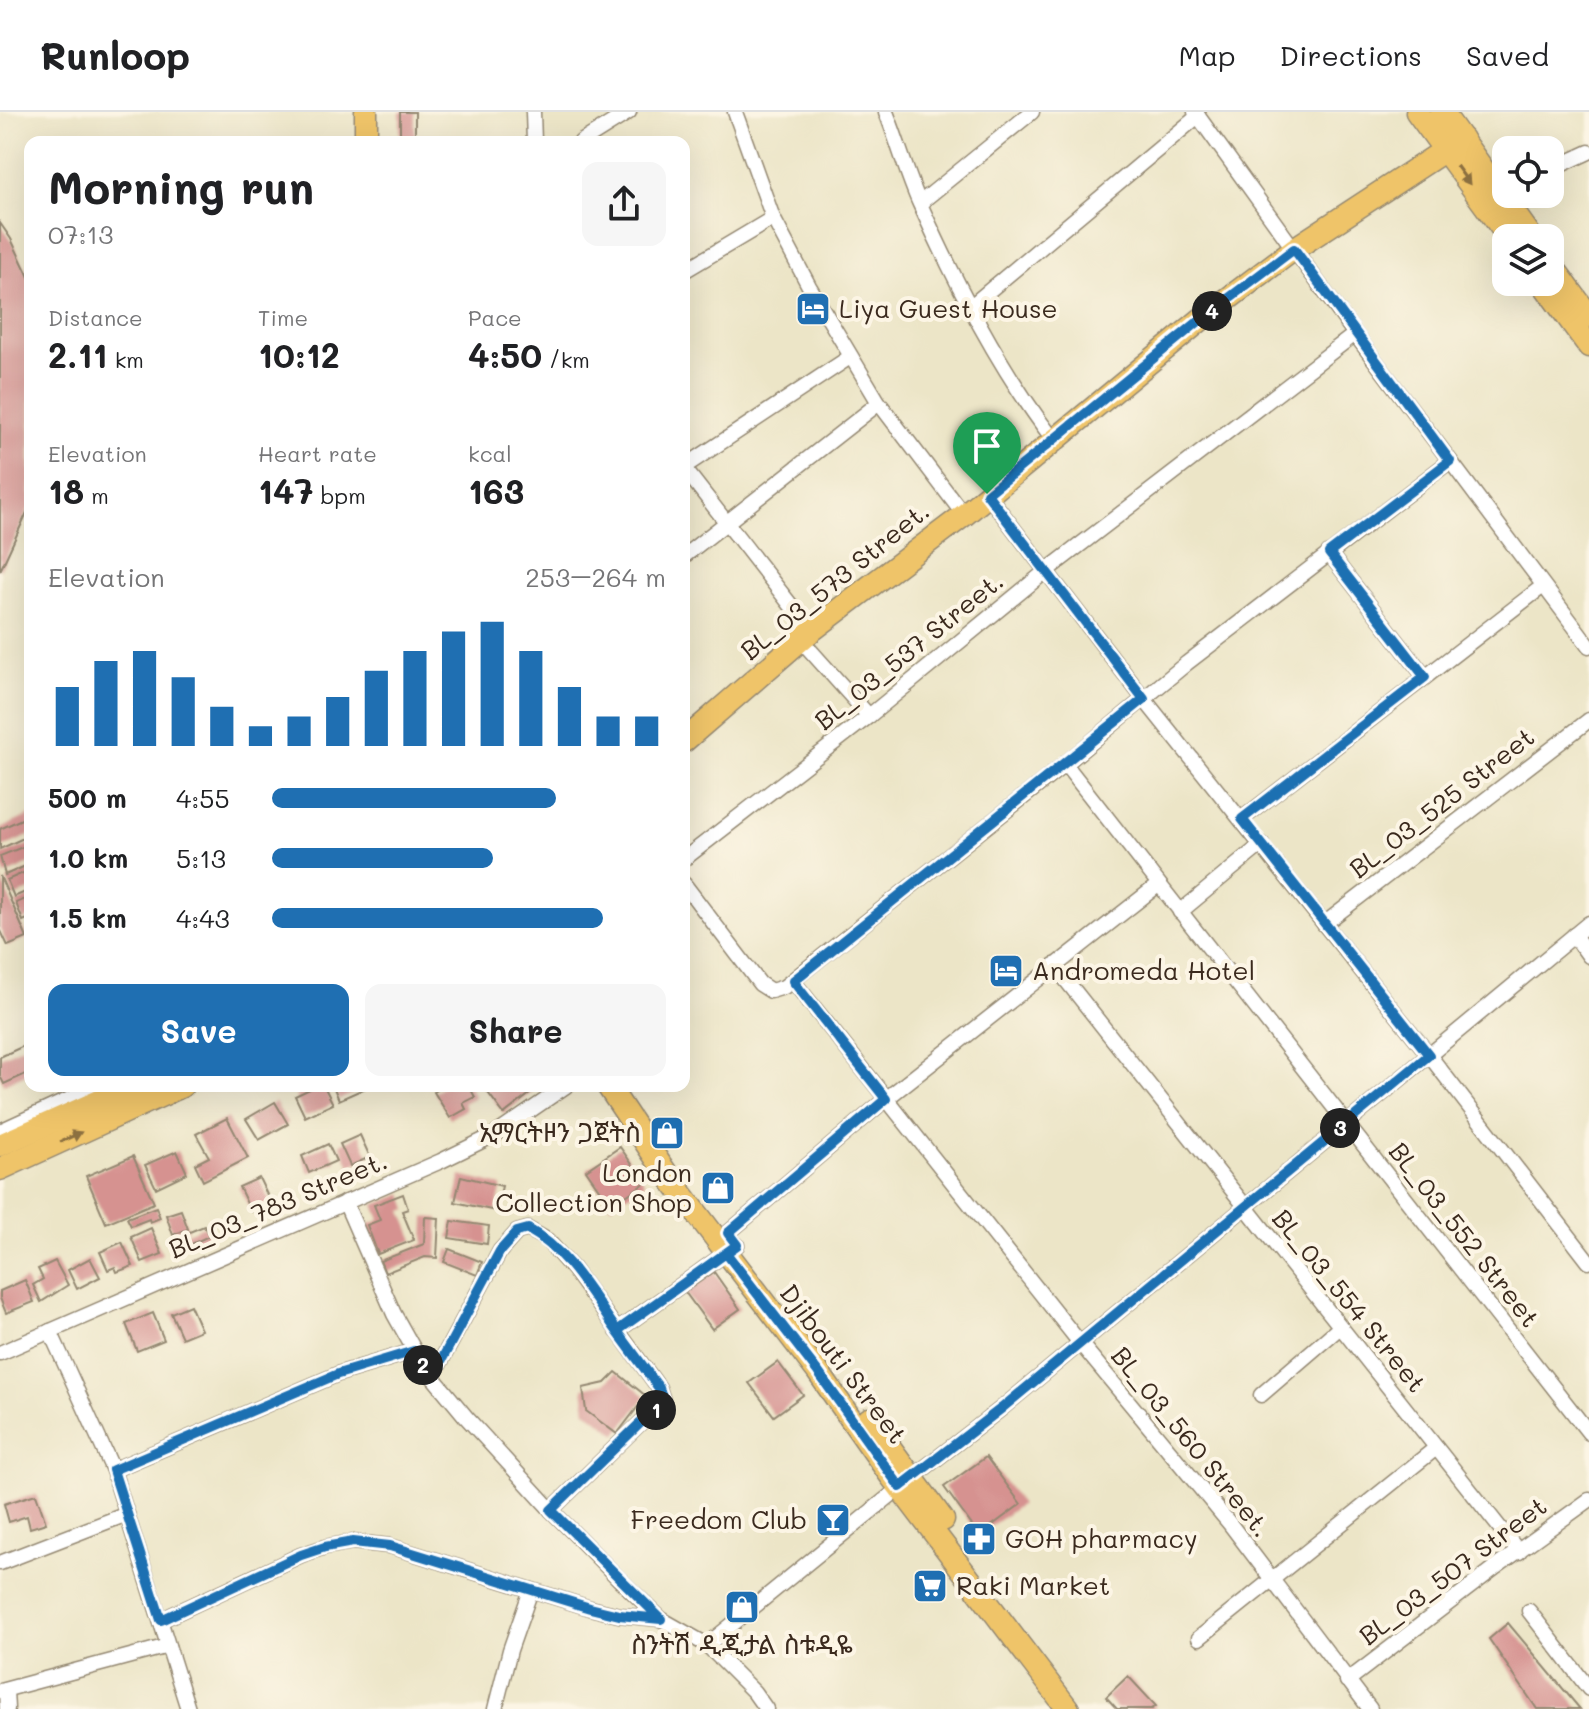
<!DOCTYPE html>
<meta charset="utf-8">
<style>
:root{--surface:#fff;--page:#f6f6f6;--text:#202124;--muted:#757577;--line:#e0e0e0;--accent:#1f6fb2}
body{margin:0;font-family:Mali,"Noto Sans Ethiopic",sans-serif;background:var(--page);color:var(--text);height:100vh;display:flex;flex-direction:column;font-size:30px;white-space:nowrap}
*{box-sizing:border-box;margin:0}
p{font-size:26px;color:var(--muted)}
.icon{flex:none;width:44px;height:44px;fill:none;stroke:currentColor;stroke-width:2;stroke-linecap:round;stroke-linejoin:round}
.map{position:relative;flex:1;overflow:hidden}
.panel{position:absolute;left:24px;top:24px;width:666px;height:956px;display:flex;flex-direction:column;background:var(--surface);border-radius:16px;box-shadow:0 8px 32px #0002}
.panel>*{flex:none}
.tools{position:absolute;left:1492px;top:24px;display:grid;gap:16px}
.tools a{display:grid;place-items:center;width:72px;height:72px;border-radius:16px;background:var(--surface);box-shadow:0 8px 32px #0002;font-size:40px}
.pin{position:absolute;display:grid;place-items:center;width:68px;height:68px;color:#fff;margin:-82px -34px;border-radius:50% 50% 50% 0;rotate:-45deg;box-shadow:0 0 8px #0007}
.pin .icon{rotate:45deg}
.km{position:absolute;width:40px;height:40px;margin:-20px;border-radius:50%;background:#222;color:#fff;font-size:22px;line-height:40px;text-align:center}
.round{display:grid;place-items:center;flex:none;width:84px;height:84px;border-radius:16px;background:var(--page)}
.head{display:flex;align-items:center;justify-content:space-between;height:136px;padding:0 24px}
h1{font-size:44px;font-weight:700;line-height:60px}
.metrics{display:grid;grid-template-columns:repeat(3,1fr);gap:12px;height:136px;padding:8px 24px}
.metrics div{display:grid;align-content:center}
.metrics b{font-size:34px;font-weight:700}
.metrics small{font-size:22px;font-weight:400}
.metrics p{font-size:22px}
.chart{height:224px;padding:16px 24px}
.chart p{display:flex;justify-content:space-between}
.chart svg{width:100%;height:144px;margin-top:8px;stroke:var(--accent);stroke-width:6}
.cta{display:flex;gap:16px;margin-top:auto;padding:16px 24px}
.cta a{flex:1;height:92px;border-radius:16px;background:var(--accent);color:#fff;font-size:32px;font-weight:700;line-height:92px;text-align:center}
.cta a+a{background:var(--page);color:var(--text)}
ul{padding:0 24px;list-style:none;font-size:26px}
li{display:grid;grid-template-columns:128px 96px 1fr;align-items:center;height:60px}
li i{height:20px;border-radius:10px;background:var(--accent)}
header{display:flex;align-items:center;gap:48px;box-sizing:border-box;height:112px;padding:0 40px;background:var(--surface);border-bottom:2px solid var(--line)}
header strong{font-size:38px}
nav{display:flex;gap:44px;margin-inline-start:auto;font-size:28px}
.map>svg:first-child{display:block}
.building{fill:#d69290}
.lines{fill:none;stroke-linecap:round;stroke-linejoin:round}
.minor-casing{stroke:#948872;stroke-width:17}
.primary-casing{stroke:#948872;stroke-width:25}
.minor{stroke:#fff;stroke-width:14}
.primary{stroke:#efc469;stroke-width:22}
.oneway{fill:#8c6f40}
.route-casing{stroke:#fff;stroke-width:16}
.route{stroke:#1f6fb2;stroke-width:10}
.labels{text-anchor:middle;stroke-width:8;stroke-linejoin:round;paint-order:stroke}
.poi-label{font-size:26px;fill:#3b2a1e;stroke:#fcf5e5;text-anchor:start}
.street-label{font-size:26px;fill:#3b2a1e;stroke:#fcf5e5}
</style>
<header>
<strong>Runloop</strong>
<nav><a>Map</a><a>Directions</a><a>Saved</a></nav>
</header>
<div class="map">
<svg width="1589" height="1597" viewBox="0 0 1589 1597">
<rect width="100%" height="100%" fill="#fcf5e5"/>
<filter id="ink" filterUnits="userSpaceOnUse"><feTurbulence type="fractalNoise" baseFrequency=".0125" numOctaves="2"/><feDisplacementMap in="SourceGraphic" scale="16" xChannelSelector="R" yChannelSelector="G"/><feConvolveMatrix kernelMatrix="1 2 1 2 8 2 1 2 1" color-interpolation-filters="sRGB"/></filter>
<filter id="wash" filterUnits="userSpaceOnUse"><feTurbulence type="fractalNoise" baseFrequency=".006" numOctaves="4" result="noise"/><feDisplacementMap in="SourceGraphic" scale="32" xChannelSelector="R" yChannelSelector="G"/><feGaussianBlur stdDeviation="1.8" result="paint"/><feColorMatrix in="noise" values="0 0 0 0 0 0 0 0 0 0 0 0 0 0 0 0 0 1.4 0 .05"/><feComposite in="paint" operator="in"/></filter>
<g filter="url(#wash)">
<rect width="100%" height="100%" fill="#ece5c7"/>
<g id="blocks">
<!-- building -->
<g class="building">
<rect x="400" y="0" width="15" height="30"/>
<path d="M0,111L11,127L30,167V394L0,459Z"/>
<path d="M30,703V723L0,737V717Z"/>
<path d="M30,732V752L5,763L0,744Z"/>
<path d="M30,758V778L14,785L7,768Z"/>
<path d="M0,764L27,826L8,834L0,817Z"/>
<path d="M30,785V806L23,809L16,791Z"/>
<path d="M30,931V960L4,972L0,964V945Z"/>
<path d="M316,974H324L333,992L305,1005L295,984Z"/>
<path d="M333,974H370L339,988Z"/>
<path d="M444,974H469L475,985L463,991L466,997L450,1006L434,980Z"/>
<path d="M483,974H540L504,1002Z"/>
<path d="M275,990L288,1012L259,1028L246,1007Z"/>
<path d="M227,1006L248,1046L203,1069L195,1052L209,1045L196,1022Z"/>
<path d="M360,1023L370,1045L350,1054L340,1032Z"/>
<path d="M328,1032L336,1049L309,1061L302,1044Z"/>
<path d="M620,1035L645,1071L611,1094L586,1058Z"/>
<path d="M177,1039L187,1061L156,1076L145,1053Z"/>
<path d="M133,1044L154,1091L106,1111L86,1064Z"/>
<path d="M461,1064L502,1074L496,1099L455,1090Z"/>
<path d="M259,1066L271,1091L251,1100L239,1075Z"/>
<path d="M403,1082L408,1097L402,1099L414,1128L378,1142L367,1113L380,1108L374,1093Z"/>
<path d="M156,1095L160,1106L150,1110L149,1107L131,1114L127,1106Z"/>
<path d="M181,1098L188,1117L173,1123L166,1103Z"/>
<path d="M425,1105L439,1106L437,1146L425,1145L385,1161L380,1149L424,1132Z"/>
<path d="M452,1109L489,1114L487,1132L449,1126Z"/>
<path d="M204,1114L209,1124L187,1134L182,1123Z"/>
<path d="M151,1116L162,1142L142,1150L131,1125Z"/>
<path d="M122,1130L133,1154L117,1160L115,1155L108,1158L100,1140Z"/>
<path d="M449,1137L482,1150L477,1163L444,1150Z"/>
<path d="M90,1146L100,1165L77,1177L68,1158Z"/>
<path d="M55,1149L68,1173L41,1190L33,1173L43,1167L38,1157Z"/>
<path d="M714,1160L740,1197L712,1217L685,1180Z"/>
<path d="M25,1168L34,1190L6,1201L0,1186V1179Z"/>
<path d="M190,1193L201,1218L182,1226L171,1201Z"/>
<path d="M153,1201L164,1228L137,1239L126,1212Z"/>
<path d="M778,1250L803,1283L774,1304L749,1271Z"/>
<path d="M616,1260L646,1284L617,1322L586,1299L583,1276L605,1271Z"/>
<path d="M986,1345L1021,1392L979,1423L944,1375Z"/>
<path d="M36,1382L46,1411L30,1416L27,1404L9,1410L4,1392Z"/>
<path d="M1508,1511L1580,1597H1537L1489,1527Z"/>
<path d="M1128,1564L1156,1594L1152,1597H1117L1106,1585Z"/>
</g>
</g>
</g>
<g filter="url(#ink)">
<use href="#blocks" fill-opacity="0" stroke="#948872" stroke-width="2"/>
<g class="lines">
<!-- minor casing -->
<g class="minor-casing">
<g id="minor">
<path d="M533,0L534,30"/>
<path d="M735,0L773,106L809,174L879,291L964,403"/>
<path d="M886,0C898,30 907,63 920,92C957,174 999,256 1053,327"/>
<path d="M1195,0L1355,222L1589,534"/>
<path d="M581,30L629,0"/>
<path d="M1550,58L1589,40"/>
<path d="M920,91L1032,0"/>
<path d="M684,159L773,106"/>
<path d="M971,194L1198,4"/>
<path d="M684,355L850,245"/>
<path d="M684,356L811,519"/>
<path d="M987,382L1144,587L1429,943L1589,1150"/>
<path d="M1329,441L1425,565"/>
<path d="M684,444L879,291"/>
<path d="M801,528L869,604"/>
<path d="M1065,652L1589,1321"/>
<path d="M1242,707L1543,474"/>
<path d="M684,747L869,604L1046,459L1355,222"/>
<path d="M684,772L760,872L771,879L784,875L1065,652L1187,551L1450,349"/>
<path d="M1180,800L1262,732"/>
<path d="M1324,812L1589,608"/>
<path d="M1574,823L1589,844"/>
<path d="M1054,853L1519,1440"/>
<path d="M793,869L1080,1231L1230,1412L1370,1597"/>
<path d="M0,1019L98,974"/>
<path d="M345,1090L394,1202L422,1252L466,1305L551,1398L619,1467L661,1507L707,1533L754,1580L766,1597"/>
<path d="M728,1121L886,987L1158,773"/>
<path d="M50,1219L113,1358L188,1597"/>
<path d="M617,1219L737,1133"/>
<path d="M0,1241L441,1049L496,1022L566,974"/>
<path d="M433,1264L500,1139L517,1120L528,1117L547,1128L573,1157L659,1276L663,1289L551,1398"/>
<path d="M1261,1283L1339,1216"/>
<path d="M113,1358L338,1262L414,1239"/>
<path d="M0,1451L127,1402"/>
<path d="M1529,1499L1589,1577"/>
<path d="M161,1508L301,1443L325,1435L353,1430L390,1434L590,1496L619,1503L661,1507"/>
<path d="M1199,1526L1436,1336"/>
<path d="M707,1533L913,1365L1002,1296L1589,811"/>
<path d="M1347,1569L1496,1455L1589,1388"/>
<path d="M6,1578L7,1597"/>
<path d="M0,1579L168,1534"/>
<path d="M495,1597L510,1538L531,1478"/>
</g>
</g>
<!-- primary casing -->
<g class="primary-casing">
<g id="primary">
<path d="M366,0V30"/>
<path d="M1417,0L1509,126"/>
<path d="M1442,0L1532,126"/>
<path d="M1550,151L1589,204"/>
<path d="M1542,170L1589,234"/>
<path d="M684,629L811,519L964,403L1204,205L1294,137L1462,27"/>
<path d="M608,974L666,1061L818,1260L891,1364L1068,1597"/>
<path d="M0,1033L133,974"/>
<path d="M0,1057L182,974"/>
<path d="M869,1307L943,1408"/>
</g>
</g>
<!-- minor -->
<use href="#minor" class="minor"/>
<!-- primary -->
<use href="#primary" class="primary"/>
</g>
<!-- one-way arrows -->
<defs><path id="oneway-solid" d="M-6-.8H1V-3.2L6.5 0L1 3.2V.8H-6Z" transform="scale(2)"/></defs>
<g class="oneway">
<use href="#oneway-solid" transform="translate(1463 63) rotate(54)"/>
<use href="#oneway-solid" transform="translate(71 1025) rotate(-25)"/>
</g>
</g>
<g class="lines" filter="url(#ink)">
<!-- route casing -->
<g class="route-casing">
<path id="route" d="M987,382L1144,587L793,869L886,987L728,1121L737,1133C697,1162 657,1190 617,1219L659,1276L663,1289L551,1398L661,1507L619,1503L590,1496L390,1434L353,1430L325,1435L301,1443L161,1508L113,1358L338,1262L414,1239L433,1264L500,1139L517,1120L528,1117C568,1139 591,1182 617,1219L726,1141L818,1260L900,1375L1002,1296L1429,943L1242,707L1425,565L1329,441L1450,349L1294,137L1204,205L987,382"/>
</g>
<!-- route -->
<use href="#route" class="route"/>
</g>
<!-- icons -->
<defs>
<g id="hotel-square" transform="scale(1.8)"><rect x="-9" y="-9" width="18" height="18" rx="4" fill="#1f6fb2" stroke="#fcf5e5"/><path d="M-6-4.5h1.5V1H6V5H4.5V3h-9V5H-6ZM-4 0a1.8 1.8 0 1 1 3.6 0ZM.5 0V-2.5h3Q6-2.5 6 0Z" fill="#fff"/></g>
<g id="shop-square" transform="scale(1.8)"><rect x="-9" y="-9" width="18" height="18" rx="4" fill="#1f6fb2" stroke="#fcf5e5"/><path d="M-5-2.5h2.3a2.7 3.5 0 0 1 5.4 0H5L5.5 6h-11ZM-1.5-2.5h3a1.5 2.3 0 0 0-3 0Z" fill="#fff"/></g>
<g id="bar-square" transform="scale(1.8)"><rect x="-9" y="-9" width="18" height="18" rx="4" fill="#1f6fb2" stroke="#fcf5e5"/><path d="M-6-5H6L.8 .8V4.5H3.5V6h-7V4.5H-.8V.8Z" fill="#fff"/></g>
<g id="pharmacy-square" transform="scale(1.8)"><rect x="-9" y="-9" width="18" height="18" rx="4" fill="#1f6fb2" stroke="#fcf5e5"/><path d="M-2-6h4v4h4v4h-4v4h-4v-4h-4v-4h4Z" fill="#fff"/></g>
<g id="supermarket-square" transform="scale(1.8)"><rect x="-9" y="-9" width="18" height="18" rx="4" fill="#1f6fb2" stroke="#fcf5e5"/><path d="M-6-5.5h2.5l.6 2H6L4.5 2H-2.5L-4.4-4H-6ZM-1.5 3.2a1.3 1.3 0 1 0 .1 0ZM3 3.2a1.3 1.3 0 1 0 .1 0Z" fill="#fff"/></g>
</defs>
<g fill-rule="evenodd">
<use href="#hotel-square" x="813" y="197"/>
<use href="#hotel-square" x="1006" y="859"/>
<use href="#shop-square" x="667" y="1021"/>
<use href="#shop-square" x="718" y="1076"/>
<use href="#bar-square" x="833" y="1408"/>
<use href="#pharmacy-square" x="979" y="1427"/>
<use href="#supermarket-square" x="930" y="1474"/>
<use href="#shop-square" x="742" y="1495"/>
</g>
<g class="labels">
<!-- poi labels -->
<g class="poi-label">
<text x="839" y="206">Liya Guest House</text>
<text x="1032" y="868">Andromeda Hotel</text>
<text x="641" y="1030" text-anchor="end">ኢማርትዞን ጋጀትስ</text>
<text x="692" y="1070" text-anchor="end">London<tspan x="692" dy="30">Collection Shop</tspan></text>
<text x="807" y="1417" text-anchor="end">Freedom Club</text>
<text x="1005" y="1436">GOH pharmacy</text>
<text x="956" y="1483">Raki Market</text>
<text x="742" y="1542" text-anchor="middle">ስንትሽ ዲጂታል ስቱዲዬ</text>
</g>
<!-- street labels -->
<g class="street-label">
<text transform="translate(835 469) rotate(-39)" y="9">BL_03_573 Street.</text>
<text transform="translate(909 539) rotate(-39)" y="9">BL_03_537 Street.</text>
<text transform="translate(1442 691) rotate(-38)" y="9">BL_03_525 Street</text>
<text transform="translate(278 1093) rotate(-23)" y="9">BL_03_783 Street.</text>
<text transform="translate(1464 1123) rotate(52)" y="9">BL_03_552 Street</text>
<text transform="translate(1349 1189) rotate(51)" y="9">BL_03_554 Street</text>
<text transform="translate(843 1252) rotate(53)" y="9">Djibouti Street</text>
<text transform="translate(1191 1330) rotate(51)" y="9">BL_03_560 Street.</text>
<text transform="translate(1453 1459) rotate(-37)" y="9">BL_03_507 Street</text>
</g>
</g>
</svg>
<div class="tools">
<a><svg class="icon" aria-label="locate" viewBox="0 0 24 24"><circle cx="12" cy="12" r="6"/><path d="M12 2v4M12 18v4M2 12h4M18 12h4"/></svg></a>
<a><svg class="icon" aria-label="layers" viewBox="0 0 24 24"><path d="M12 4l9 5-9 5-9-5zM3 14l9 5 9-5"/></svg></a>
</div>
<div class="pin" style="left:987px;top:382px;background:#1e9e55"><svg class="icon" aria-label="arrive" viewBox="0 0 24 24"><path d="M6 21V4h12l-3 4 3 4H6"/></svg></div>
<b class="km" style="left:656px;top:1298px">1</b>
<b class="km" style="left:423px;top:1253px">2</b>
<b class="km" style="left:1340px;top:1016px">3</b>
<b class="km" style="left:1212px;top:199px">4</b>
<section class="panel">
<div class="head"><div><h1>Morning run</h1><p>07:13</p></div><a class="round"><svg class="icon" aria-label="share" viewBox="0 0 24 24"><path d="M12 15V3M7 8l5-5 5 5M5 13v7h14v-7"/></svg></a></div>
<div class="metrics">
<div><p>Distance</p><b>2.11<small> km</small></b></div>
<div><p>Time</p><b>10:12</b></div>
<div><p>Pace</p><b>4:50<small> /km</small></b></div>
</div>
<div class="metrics">
<div><p>Elevation</p><b>18<small> m</small></b></div>
<div><p>Heart rate</p><b>147<small> bpm</small></b></div>
<div><p>kcal</p><b>163</b></div>
</div>
<div class="chart"><p><span>Elevation</span>253–264 m</p>
<svg viewBox="0 0 160 44" preserveAspectRatio="none"><path d="M5 44V26M15 44V18M25 44V15M35 44V23M45 44V32M55 44V38M65 44V35M75 44V29M85 44V21M95 44V15M105 44V9M115 44V6M125 44V15M135 44V26M145 44V35M155 44V35"/></svg>
</div>
<ul>
<li><b>500 m</b>4:55<i style="width:72%"></i></li>
<li><b>1.0 km</b>5:13<i style="width:56%"></i></li>
<li><b>1.5 km</b>4:43<i style="width:84%"></i></li>
</ul>
<div class="cta"><a>Save</a><a>Share</a></div>
</section>
</div>
